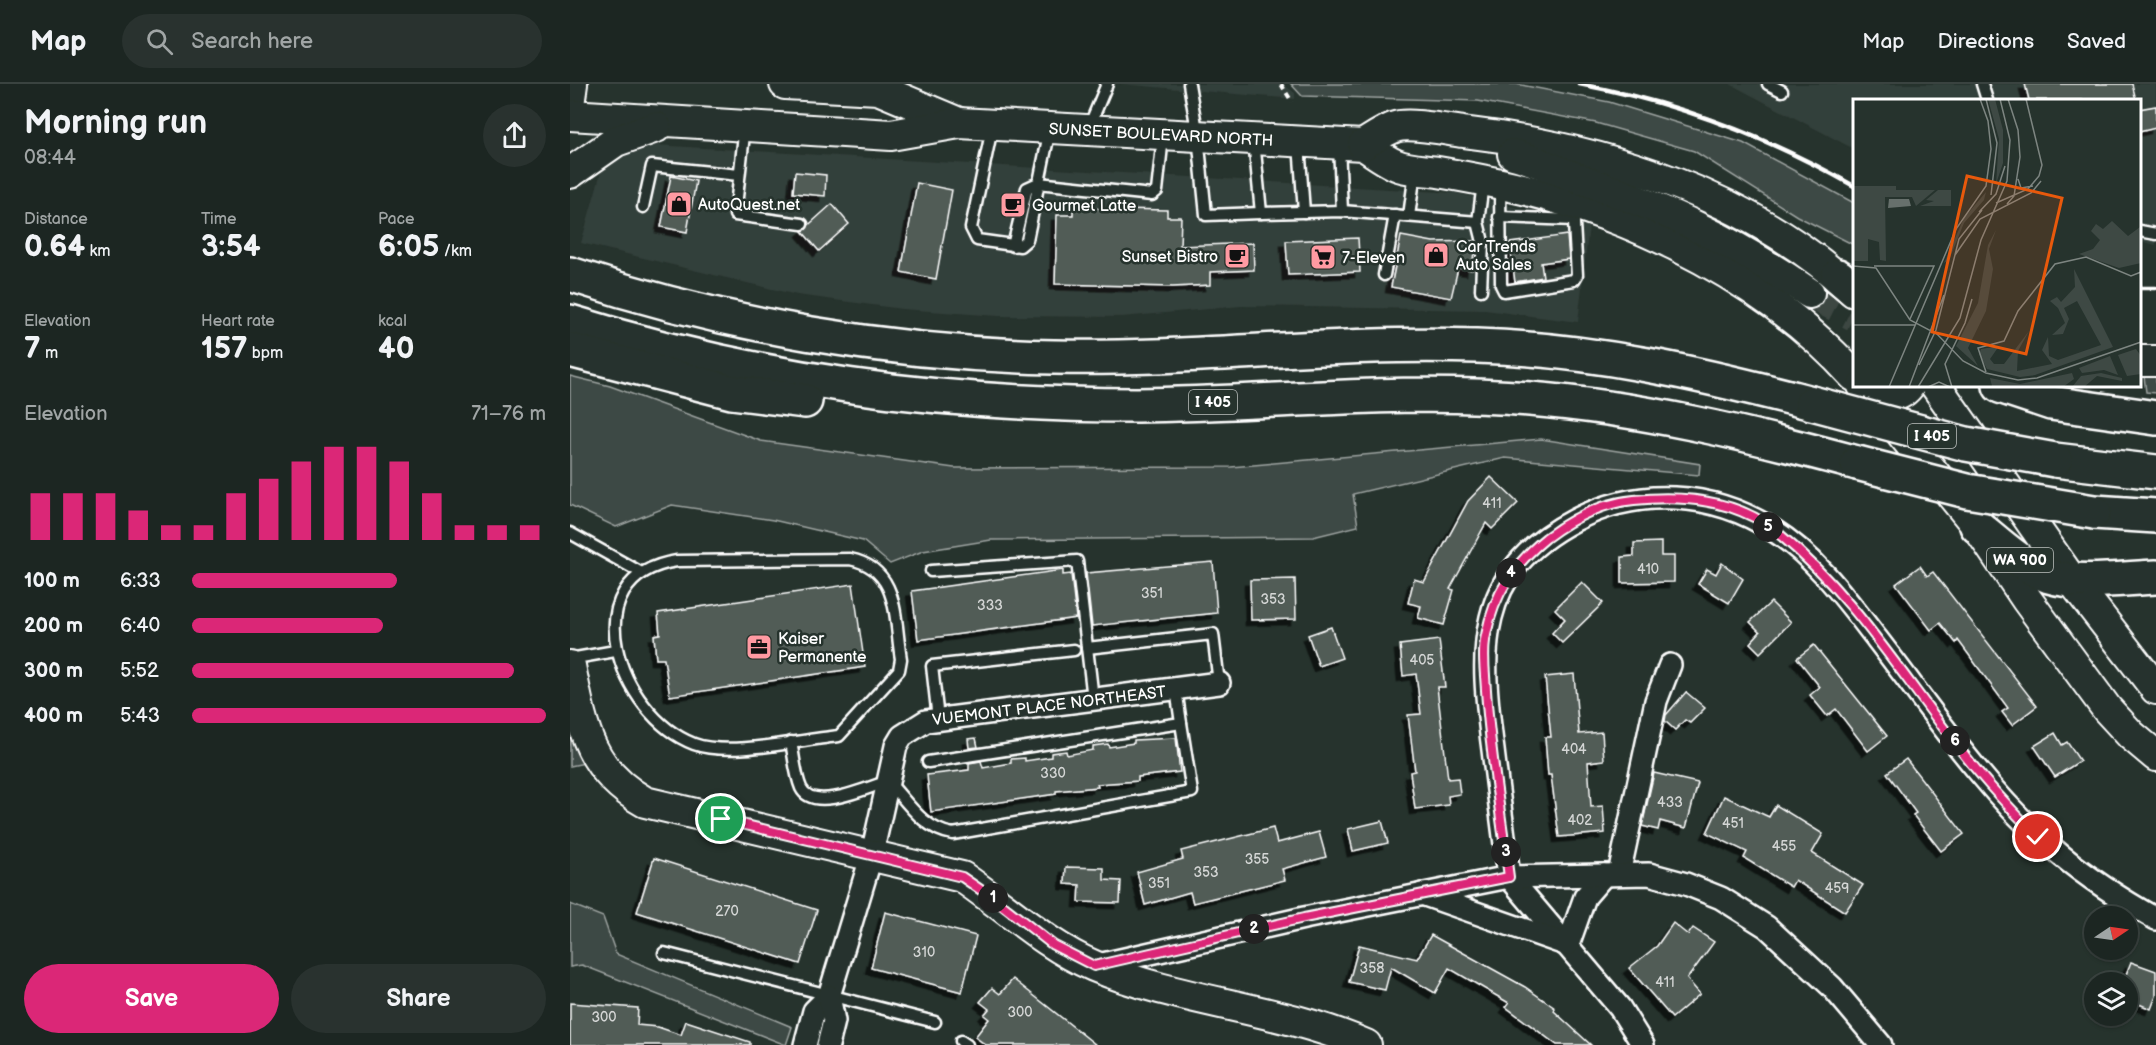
<!DOCTYPE html>
<meta charset="utf-8">
<style>
:root{--surface:#1c2622;--page:#29322f;--text:#f1f3f6;--muted:#a0a5a5;--line:#3a4340;--accent:#db2777}
body{margin:0;font-family:"Balsamiq Sans",sans-serif;background:var(--page);color:var(--text);height:100vh;display:flex;flex-direction:column;font-size:22px;white-space:nowrap}
*{box-sizing:border-box;margin:0}
p{font-size:20px;color:var(--muted)}
.icon{flex:none;width:33px;height:33px;fill:none;stroke:currentColor;stroke-width:2;stroke-linecap:round;stroke-linejoin:round}
.map{position:relative;flex:1;overflow:hidden}
.side{display:flex;flex-direction:column;background:var(--surface);width:570px}
.side>*{flex:none}
.needle{width:39px;rotate:77deg}
.fabs{position:absolute;left:1514px;top:822px;display:grid;gap:12px}
.fabs a{display:grid;place-items:center;width:54px;height:54px;border-radius:50%;background:var(--surface);box-shadow:0 2px 4px #0004,0 0 0 2px var(--line);font-size:30px}
.pin{position:absolute;display:grid;place-items:center;width:51px;height:51px;color:#fff;margin:-26px;border:3px solid #fff;border-radius:50%;box-shadow:0 2px 6px #0007}
.km{position:absolute;width:30px;height:30px;margin:-15px;border-radius:50%;background:#222;color:#fff;font-size:16px;line-height:30px;text-align:center}
.round{display:grid;place-items:center;flex:none;width:63px;height:63px;border-radius:32px;background:var(--page)}
.head{display:flex;align-items:center;justify-content:space-between;height:102px;padding:0 24px}
h1{font-size:33px;font-weight:700;line-height:45px}
.figures{display:grid;grid-template-columns:repeat(3,1fr);gap:9px;height:102px;padding:6px 24px}
.figures div{display:grid;align-content:center}
.figures b{font-size:30px;font-weight:700}
.figures small{font-size:16px;font-weight:400}
.figures p{font-size:16px}
.chart{height:168px;padding:12px 24px}
.chart p{display:flex;justify-content:space-between}
.chart svg{width:100%;height:108px;margin-top:6px;stroke:var(--accent);stroke-width:6}
.action{display:flex;gap:12px;margin-top:auto;padding:12px 24px}
.action a{flex:1;height:69px;border-radius:36px;background:var(--accent);color:#fff;font-size:24px;font-weight:700;line-height:69px;text-align:center}
.action a+a{background:var(--page);color:var(--text)}
ul{padding:0 24px;list-style:none;font-size:20px}
li{display:grid;grid-template-columns:96px 72px 1fr;align-items:center;height:45px}
li i{height:15px;border-radius:8px;background:var(--accent)}
header{display:flex;align-items:center;gap:36px;box-sizing:border-box;height:84px;padding:0 30px;background:var(--surface);border-bottom:2px solid var(--line)}
header strong{font-size:28px}
nav{display:flex;gap:33px;margin-inline-start:auto;font-size:21px}
.search{width:420px;height:54px;background:var(--page);display:flex;align-items:center;gap:15px;box-sizing:border-box;padding:0 21px;border-radius:33px;color:var(--muted);font-size:22px}
main{display:flex;flex:1;min-height:0}
.map>svg:first-child{display:block}
.built{fill:#333f3a}
.green{fill:#3e4944;stroke:#9ea4a2;stroke-width:1.5}
.building{fill:#515c57;stroke:#fff;stroke-width:1.5;filter:url(#shadow)}
.lines{fill:none;stroke-linecap:round;stroke-linejoin:round}
.secondary-tunnel{stroke:#3c4742;stroke-width:30;stroke-dasharray:30 15;stroke-linecap:butt}
.lane-casing{stroke:#fff;stroke-width:15}
.street-casing{stroke:#fff;stroke-width:26}
.secondary-casing{stroke:#fff;stroke-width:34}
.highway-casing{stroke:#fff;stroke-width:38}
.path{stroke:#fff;stroke-width:4;stroke-dasharray:6 4.5;stroke-linecap:butt}
.lane{stroke:#26332d;stroke-width:10}
.street{stroke:#26332d;stroke-width:21}
.secondary{stroke:#26332d;stroke-width:30}
.highway{stroke:#26332d;stroke-width:33}
.rail{stroke:#fff;stroke-width:4.5}
.highway-bridge-casing{stroke:#fff;stroke-width:38;stroke-linecap:butt}
.highway-bridge{stroke:#26332d;stroke-width:33}
.route-casing{stroke:#fff;stroke-width:12}
.route{stroke:#db2777;stroke-width:8}
.labels{text-anchor:middle;stroke-width:5;stroke-linejoin:round;paint-order:stroke}
.number-label{font-size:14px;fill:#d4d6d5}
.shield{fill:#26332d;stroke:#bec2c0;stroke-width:1.5}
.shield-label{font-size:15px;font-weight:bold;fill:#fff}
.street-label{font-size:16px;fill:#fff;stroke:#26332d}
.poi-label{font-size:16px;fill:#fff;stroke:#26332d;text-anchor:start}
.inset-road{fill:none;stroke:#7d8581;stroke-width:1.5}
.view{fill:#e8590c;fill-opacity:0.15;stroke:#e8590c;stroke-width:3}
.inset-edge{fill:none;stroke:#fff;stroke-width:3}
</style>
<header>
<strong>Map</strong>
<div class="search"><svg class="icon" aria-label="search" viewBox="0 0 24 24"><circle cx="10" cy="10" r="6"/><path d="M15 15l6 6"/></svg>Search here</div>
<nav><a>Map</a><a>Directions</a><a>Saved</a></nav>
</header>
<main>
<section class="side">
<div class="head"><div><h1>Morning run</h1><p>08:44</p></div><a class="round"><svg class="icon" aria-label="share" viewBox="0 0 24 24"><path d="M12 15V3M7 8l5-5 5 5M5 13v7h14v-7"/></svg></a></div>
<div class="figures">
<div><p>Distance</p><b>0.64<small> km</small></b></div>
<div><p>Time</p><b>3:54</b></div>
<div><p>Pace</p><b>6:05<small> /km</small></b></div>
</div>
<div class="figures">
<div><p>Elevation</p><b>7<small> m</small></b></div>
<div><p>Heart rate</p><b>157<small> bpm</small></b></div>
<div><p>kcal</p><b>40</b></div>
</div>
<div class="chart"><p><span>Elevation</span>71–76 m</p>
<svg viewBox="0 0 160 44" preserveAspectRatio="none"><path d="M5 44V25M15 44V25M25 44V25M35 44V32M45 44V38M55 44V38M65 44V25M75 44V19M85 44V12M95 44V6M105 44V6M115 44V12M125 44V25M135 44V38M145 44V38M155 44V38"/></svg>
</div>
<ul>
<li><b>100 m</b>6:33<i style="width:58%"></i></li>
<li><b>200 m</b>6:40<i style="width:54%"></i></li>
<li><b>300 m</b>5:52<i style="width:91%"></i></li>
<li><b>400 m</b>5:43<i style="width:100%"></i></li>
</ul>
<div class="action"><a>Save</a><a>Share</a></div>
</section>
<div class="map">
<svg width="1586" height="961" viewBox="0 0 1586 961">
<defs>
<filter id="shadow"><feDropShadow dx="-5.5" dy="5.5" stdDeviation="0" flood-color="#0009"/></filter>
</defs>
<rect width="100%" height="100%" fill="#26332d"/>
<filter id="ink" filterUnits="userSpaceOnUse"><feTurbulence type="fractalNoise" baseFrequency=".0167" numOctaves="2"/><feDisplacementMap in="SourceGraphic" scale="12" xChannelSelector="R" yChannelSelector="G"/><feConvolveMatrix kernelMatrix="1 2 1 2 8 2 1 2 1" color-interpolation-filters="sRGB"/></filter>
<g filter="url(#ink)">
<!-- built -->
<g class="built">
<path d="M550,0H713L725,9V15Z"/>
<path d="M1160,0H1586V161L1570,157V16H1284V65Z"/>
<path d="M68,60L887,109L1019,142L1008,238L915,226L671,222L552,233L428,232L332,225L227,211L11,159L33,81Z"/>
</g>
<!-- green -->
<g class="green">
<path d="M721,0H946L1039,18L1173,59L1284,119V161L1227,132L1124,67L1026,39L908,17L732,12Z"/>
<path d="M1586,291V309L1576,308L1574,292Z"/>
<path d="M0,292L40,302L191,357L384,384L661,383L971,355L1130,380L1129,391L935,374L783,410L788,442L743,453L421,456L353,467L320,480L293,457L203,436L102,421L46,443L0,421Z"/>
<path d="M0,619L15,679L0,682Z"/>
<path d="M0,820L33,833L46,870L222,943L216,961L12,881L0,883Z"/>
</g>
<!-- building -->
<g class="building">
<path d="M1455,0H1562L1566,16H1459Z"/>
<path d="M1586,22V44L1569,48V25Z"/>
<path d="M225,88L256,91L255,112L223,109Z"/>
<path d="M101,92L126,97L117,148L91,143Z"/>
<path d="M347,99L382,106L366,195L331,188Z"/>
<path d="M262,120L279,140L249,167L232,147Z"/>
<path d="M503,124L597,126V133H611L610,162L683,159L684,186L640,188V201L603,203L485,200L487,131H503Z"/>
<path d="M997,151L999,175L971,179L973,193L945,198L940,159Z"/>
<path d="M831,152L863,158L905,157L902,186L888,184L881,214L821,203Z"/>
<path d="M788,154L790,188L718,191L716,157Z"/>
<path d="M921,393L948,419L922,445L916,439L880,505L884,506L874,541L848,534L851,522L838,519L844,495L854,498L898,417Z"/>
<path d="M1091,458V472H1104V498L1052,499V473L1064,472V459Z"/>
<path d="M643,478L647,529L522,542L516,489Z"/>
<path d="M1152,479L1173,495L1159,519L1128,500L1137,485L1146,490Z"/>
<path d="M1350,482L1357,492L1363,488L1467,622L1442,641L1432,628L1438,624L1388,556L1386,559L1370,539L1361,546L1326,500Z"/>
<path d="M493,486V491L501,490L506,534L348,556L342,507Z"/>
<path d="M725,495L726,535L681,536L680,496Z"/>
<path d="M1012,498L1033,519L992,559L982,549L995,535L985,525Z"/>
<path d="M283,500L295,583L100,612L94,575H86L84,551L90,550L88,529Z"/>
<path d="M1201,518L1221,538L1190,569L1180,559L1190,548L1180,538Z"/>
<path d="M761,543L772,574L749,582L738,551Z"/>
<path d="M869,556L875,603H867L878,695L888,694L890,710L878,712L879,721L845,725L840,688L845,687L838,631L851,630L846,590L833,592L830,561Z"/>
<path d="M1244,561L1317,652L1298,667L1266,625L1257,632L1240,611L1250,603L1227,574Z"/>
<path d="M1004,590L1009,650L1032,648L1034,676L1018,678L1021,723L1033,722L1035,749L989,753L981,691H978L975,653H981L975,593Z"/>
<path d="M1116,608L1135,624L1120,639L1115,636L1105,646L1095,637L1096,631Z"/>
<path d="M1485,649L1492,661L1497,658L1510,677L1485,693L1464,662Z"/>
<path d="M406,654L408,663L399,664L398,655Z"/>
<path d="M606,654L610,688L568,693V697L527,700L528,703L486,707V710L361,728L357,691L399,686V679L411,677L413,684L441,679V675L455,674V677L481,673V669L496,667L497,671L523,666V662L538,660L539,663L564,659V656Z"/>
<path d="M1336,675L1394,750L1371,767L1343,731L1346,729L1317,689Z"/>
<path d="M1084,689L1128,699L1116,744L1090,737L1088,746L1072,742Z"/>
<path d="M1154,712L1199,733L1206,721L1253,750L1242,769L1293,801L1275,828L1225,796L1221,803L1174,774L1177,768L1137,749Z"/>
<path d="M812,737L818,759L783,767L778,745Z"/>
<path d="M703,744L707,759L749,748L756,773L712,785L715,796L623,819L620,808L575,821L567,788L613,775L611,767Z"/>
<path d="M84,774L247,826L230,880L67,828Z"/>
<path d="M496,783L534,784V796L551,797L550,819L509,818L510,801L495,800Z"/>
<path d="M315,828L406,852L392,908L301,884Z"/>
<path d="M1103,839L1118,851L1123,844L1144,858L1117,895L1130,910L1102,934L1059,884L1087,862Z"/>
<path d="M861,851L955,903L985,924L984,927L1021,961H987L936,923L939,919L879,884L865,909L821,883L815,906L779,898L789,861L847,875Z"/>
<path d="M1561,878L1586,887V912L1581,925L1557,915V898H1553Z"/>
<path d="M443,895L526,961H416L405,953L419,935L414,931L419,925L410,918L422,904L430,910Z"/>
<path d="M0,919L68,924L67,941L88,943L111,951L116,937L180,958V961H0Z"/>
</g>
<g class="lines">
<!-- secondary-tunnel -->
<path class="secondary-tunnel" d="M1239,209L1284,232"/>
<!-- lane casing -->
<g class="lane-casing">
<g id="lane">
<path d="M619,0L628,52L636,131L691,129"/>
<path d="M1198,0L1212,7"/>
<path d="M1412,0L1417,16"/>
<path d="M175,42L165,131L232,140"/>
<path d="M519,43L537,0"/>
<path d="M422,44L401,144L407,156L450,162L457,156L480,45"/>
<path d="M684,56L691,129L772,127L908,138"/>
<path d="M729,60L734,128"/>
<path d="M769,62L772,127"/>
<path d="M930,103L931,201L934,207L1004,196L1007,191L1003,122"/>
<path d="M73,123L82,82L169,91"/>
<path d="M839,132L845,88"/>
<path d="M929,133L1004,136"/>
<path d="M1570,147L1586,150"/>
<path d="M443,162L457,104L468,99L582,111L587,107L593,53"/>
<path d="M814,191L825,131"/>
<path d="M911,206L913,158L908,138L913,99"/>
<path d="M0,449L70,488"/>
<path d="M280,475C330,485 324,534 331,575L329,586L269,652C230,656 159,673 124,660C48,631 0,493 107,477Z"/>
<path d="M361,487L507,477L523,615"/>
<path d="M517,564L643,550L649,599"/>
<path d="M0,575L45,567"/>
<path d="M368,635L362,582L504,566"/>
<path d="M221,658C224,672 225,690 231,704C243,729 299,703 318,697C338,719 353,745 383,750L622,708L611,639"/>
<path d="M358,678L611,639L606,605"/>
<path d="M94,869L365,938"/>
<path d="M391,957L397,961"/>
</g>
</g>
<!-- street casing -->
<g class="street-casing">
<g id="street">
<path d="M1049,790L1086,617L1100,581"/>
<path d="M939,793C934,750 928,708 923,666C910,567 903,489 1005,436C1068,403 1143,407 1203,446C1245,472 1277,516 1307,555C1341,599 1373,645 1409,688C1462,753 1513,794 1586,835"/>
<path d="M939,793L1050,924L1073,961"/>
<path d="M852,810L998,861L1015,813L1034,791"/>
<path d="M524,882L734,834L939,793L1079,790L1116,800L1151,814L1197,843L1262,903L1311,961"/>
<path d="M235,961L244,927L259,912L302,770L326,662L332,652L356,637L649,599"/>
<path d="M258,961L264,937L259,912"/>
</g>
</g>
<!-- secondary casing -->
<g class="secondary-casing">
<g id="secondary">
<path d="M215,0L308,5L389,39"/>
<path d="M0,14L2,0"/>
<path d="M0,31L321,51L389,39L793,61C803,67 813,75 824,80C836,86 854,86 868,88C897,93 924,98 953,105C1074,136 1199,198 1284,292"/>
<path d="M793,61C803,55 814,47 825,43C838,38 878,46 893,48C1030,64 1182,111 1284,208"/>
<path d="M943,70C963,75 981,84 1000,91C1091,123 1159,154 1239,209"/>
<path d="M0,89L46,57L86,43"/>
<path d="M1570,277H1586"/>
<path d="M1293,302L1407,442L1457,516L1537,625L1561,651L1586,672"/>
<path d="M1366,302L1501,495L1586,605"/>
<path d="M1297,305C1312,312 1327,317 1339,302"/>
<path d="M0,582C12,642 18,686 75,718L392,793C436,823 475,861 524,882C612,919 709,923 796,961"/>
</g>
</g>
<!-- highway casing -->
<g class="highway-casing">
<g id="highway">
<path d="M0,190C154,241 321,270 484,273C625,276 766,257 907,262C1021,265 1132,290 1242,319"/>
<path d="M1268,192L1284,205"/>
<path d="M0,238C190,297 369,321 567,321C698,320 829,304 960,315C1071,324 1179,350 1287,379"/>
<path d="M0,266L162,308L235,317"/>
<path d="M1430,302L1481,319L1586,334"/>
<path d="M1485,376L1586,388"/>
<path d="M1524,428L1586,432"/>
<path d="M1407,442C1429,460 1452,482 1479,492C1508,501 1556,494 1586,493"/>
</g>
</g>
<!-- path -->
<path class="path" d="M711,0L722,18"/>
<!-- lane -->
<use href="#lane" class="lane"/>
<!-- street -->
<use href="#street" class="street"/>
<!-- secondary -->
<use href="#secondary" class="secondary"/>
<!-- highway -->
<use href="#highway" class="highway"/>
<!-- rail -->
<g class="rail">
<path d="M1009,0C1105,18 1200,54 1284,102"/>
<path d="M1570,204H1586"/>
</g>
<!-- highway-bridge casing -->
<g class="highway-bridge-casing">
<g id="highway-bridge">
<path d="M1242,319L1396,360L1485,376"/>
<path d="M1287,379L1397,407L1524,428"/>
</g>
</g>
<!-- highway-bridge -->
<use href="#highway-bridge" class="highway-bridge"/>
</g>
</g>
<g class="lines" filter="url(#ink)">
<!-- route casing -->
<g class="route-casing">
<path id="route" d="M151,735L392,793L427,817L483,861L524,882L734,834L939,793C931,731 920,668 916,606C915,588 912,568 916,551C924,510 944,480 976,454C1001,435 1032,419 1064,416C1113,411 1168,416 1208,449C1290,516 1342,609 1410,690C1428,712 1448,732 1468,753"/>
</g>
<!-- route -->
<use href="#route" class="route"/>
</g>
<!-- icons -->
<defs>
<g id="shop-square" transform="scale(1.35)"><rect x="-9" y="-9" width="18" height="18" rx="4" fill="#ff9aa2" stroke="#26332d"/><path d="M-5-2.5h2.3a2.7 3.5 0 0 1 5.4 0H5L5.5 6h-11ZM-1.5-2.5h3a1.5 2.3 0 0 0-3 0Z" fill="#111"/></g>
<g id="cafe-square" transform="scale(1.35)"><rect x="-9" y="-9" width="18" height="18" rx="4" fill="#ff9aa2" stroke="#26332d"/><path d="M-5.5-4.5H6V0H3Q3 3.5 0 3.5H-2.5Q-5.5 3.5-5.5 0ZM3-3.2v2h1.7v-2ZM-6 4.5H4V6H-6Z" fill="#111"/></g>
<g id="supermarket-square" transform="scale(1.35)"><rect x="-9" y="-9" width="18" height="18" rx="4" fill="#ff9aa2" stroke="#26332d"/><path d="M-6-5.5h2.5l.6 2H6L4.5 2H-2.5L-4.4-4H-6ZM-1.5 3.2a1.3 1.3 0 1 0 .1 0ZM3 3.2a1.3 1.3 0 1 0 .1 0Z" fill="#111"/></g>
<g id="office-square" transform="scale(1.35)"><rect x="-9" y="-9" width="18" height="18" rx="4" fill="#ff9aa2" stroke="#26332d"/><path d="M-6-3h4V-5.5h4V-3h4V5H-6ZM-1-4.5V-3h2v-1.5ZM-6 0V1H6V0Z" fill="#111"/></g>
</defs>
<g fill-rule="evenodd">
<use href="#shop-square" x="109" y="120"/>
<use href="#cafe-square" x="443" y="121"/>
<use href="#shop-square" x="866" y="171"/>
<use href="#cafe-square" x="667" y="172"/>
<use href="#supermarket-square" x="753" y="173"/>
<use href="#office-square" x="189" y="563"/>
</g>
<g class="labels">
<!-- number labels -->
<g class="number-label">
<text x="922" y="424">411</text>
<text x="1078" y="490">410</text>
<text x="582" y="514">351</text>
<text x="703" y="520">353</text>
<text x="420" y="526">333</text>
<text x="852" y="581">405</text>
<text x="1004" y="670">404</text>
<text x="483" y="694">330</text>
<text x="1100" y="723">433</text>
<text x="1010" y="741">402</text>
<text x="1163" y="744">451</text>
<text x="1214" y="767">455</text>
<text x="687" y="780">355</text>
<text x="636" y="793">353</text>
<text x="589" y="804">351</text>
<text x="1267" y="809">459</text>
<text x="157" y="832">270</text>
<text x="354" y="873">310</text>
<text x="802" y="889">358</text>
<text x="1095" y="903">411</text>
<text x="450" y="933">300</text>
<text x="34" y="938">300</text>
</g>
<!-- shield labels -->
<g class="shield">
<rect x="619" y="306" width="48" height="24" rx="4.5"/>
<rect x="1338" y="340" width="48" height="24" rx="4.5"/>
<rect x="1417" y="464" width="66" height="24" rx="4.5"/>
</g>
<g class="shield-label">
<text x="643" y="323">I 405</text>
<text x="1362" y="357">I 405</text>
<text x="1450" y="481">WA 900</text>
</g>
<!-- street labels -->
<g class="street-label">
<text transform="translate(591 50) rotate(3)" y="6">SUNSET BOULEVARD NORTH</text>
<text transform="translate(479 621) rotate(-7)" y="6">VUEMONT PLACE NORTHEAST</text>
</g>
<!-- poi labels -->
<g class="poi-label">
<text x="128" y="126">AutoQuest.net</text>
<text x="462" y="127">Gourmet Latte</text>
<text x="886" y="168">Car Trends<tspan x="886" dy="18">Auto Sales</tspan></text>
<text x="648" y="178" text-anchor="end">Sunset Bistro</text>
<text x="772" y="179">7-Eleven</text>
<text x="208" y="560">Kaiser<tspan x="208" dy="18">Permanente</tspan></text>
</g>
</g>
<!-- overview -->
<g transform="translate(1283 15)">
<rect width="288" height="288" fill="#26332d"/>
<path d="M135,0H142L150,31V64L143,85L146,40ZM43,87V91H82L63,107L59,98H32L33,162L27,161L26,143L15,140V162H0V87ZM85,91H98V107H67L81,102L73,101ZM133,93L131,101L111,124L96,161L91,164L111,119ZM259,122L275,137L287,128L288,164L266,169L226,155L240,150L247,141L238,132L243,125L250,130ZM143,131L136,150L140,170L133,212L115,249L125,267L103,247L125,204L135,146ZM221,170L260,248L182,276L167,278L134,270L126,255L128,250L146,247L137,260L141,265H151L176,232L165,252L164,272L199,265L189,251L195,238L196,257L205,261L248,246L224,202L211,209L216,220L210,235L199,236L212,224L205,209L197,202L204,198L208,203L222,188ZM283,250L288,257V275L274,277L265,256ZM257,257L265,276L251,271L229,274L226,269ZM219,274L221,280L210,288L139,287L137,279L167,285ZM248,274L269,279V282L244,277L231,288H219L228,277Z" fill="#3e4944"/>
<path d="M36,100H56L58,107L35,109Z" fill="#67706c"/>
<path class="inset-road" d="M133,0L144,44L138,96M165,80L168,89L180,87M143,104L175,90L186,77L189,66L173,0M154,105L161,97L167,58L165,31L155,0M126,113L143,95L152,67M102,156L127,120L178,94L188,82M0,167L23,169L57,221L84,235L110,262L133,274L165,281L184,279L288,243M21,167H81L57,220M0,226H62M66,266L83,231L106,140L129,111M133,273L125,249L151,242L165,212L202,165L233,158L278,177L288,173M36,288L103,130L133,87L138,50L135,22L127,0M56,288L91,196M65,288L107,219L128,141L154,82L157,41L147,0M75,288L86,283L97,288M99,288L92,265L112,224L119,200"/>
<path class="view" d="M114,77L209,99L173,255L79,233Z"/>
<rect width="288" height="288" class="inset-edge"/>
</g>
</svg>
<div class="fabs">
<a><svg class="needle" viewBox="-14 -14 28 28"><path d="M0-13l5 13h-10z" fill="#e53935"/><path d="M0 13l5-13h-10z" fill="#a0a5a5"/></svg></a>
<a><svg class="icon" aria-label="layers" viewBox="0 0 24 24"><path d="M12 4l9 5-9 5-9-5zM3 14l9 5 9-5"/></svg></a>
</div>
<div class="pin" style="left:151px;top:735px;background:#1e9e55"><svg class="icon" aria-label="arrive" viewBox="0 0 24 24"><path d="M6 21V4h12l-3 4 3 4H6"/></svg></div>
<div class="pin" style="left:1468px;top:753px;background:#d93025"><svg class="icon" aria-label="check" viewBox="0 0 24 24"><path d="M5 12l5 5 9-10"/></svg></div>
<b class="km" style="left:423px;top:814px">1</b>
<b class="km" style="left:684px;top:845px">2</b>
<b class="km" style="left:936px;top:768px">3</b>
<b class="km" style="left:941px;top:489px">4</b>
<b class="km" style="left:1198px;top:443px">5</b>
<b class="km" style="left:1385px;top:657px">6</b>
</div>
</main>
